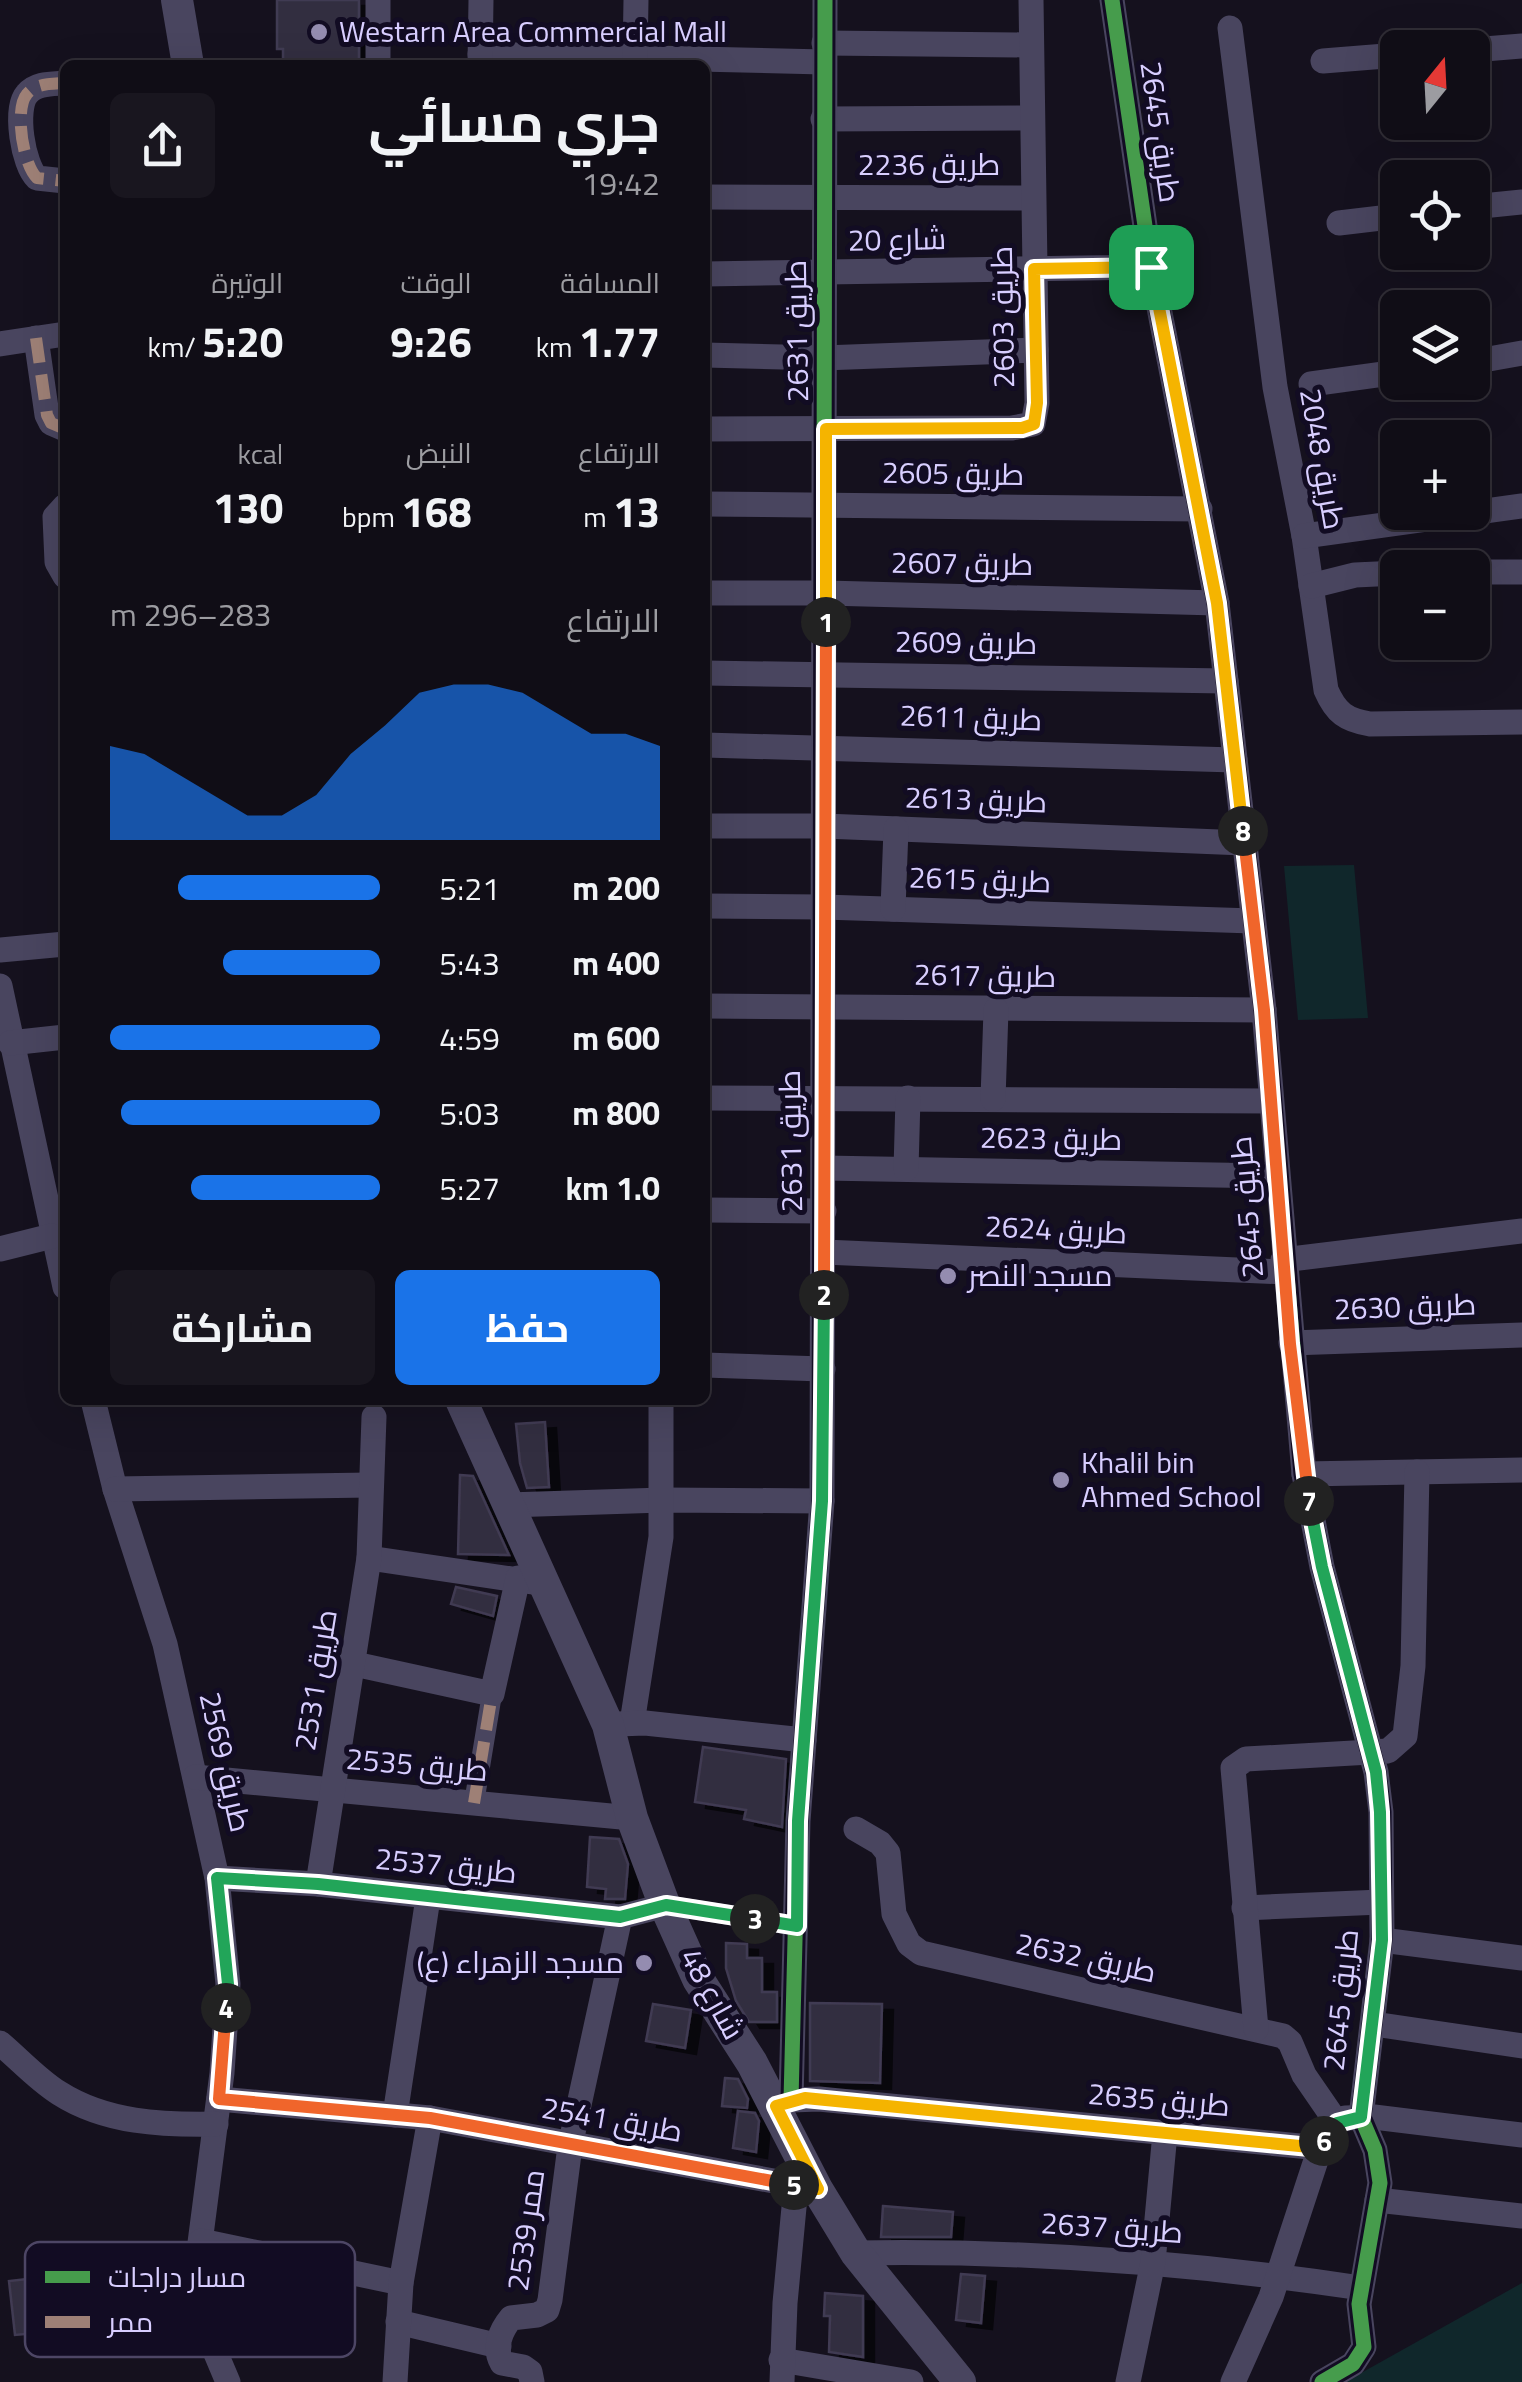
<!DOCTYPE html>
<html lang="ar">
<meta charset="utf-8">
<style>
:root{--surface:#100d16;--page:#19161f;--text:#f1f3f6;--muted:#9c9ca1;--line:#302d35;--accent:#1a73e8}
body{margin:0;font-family:"Titillium Web",Cairo,sans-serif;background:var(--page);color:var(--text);direction:rtl;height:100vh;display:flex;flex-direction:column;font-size:38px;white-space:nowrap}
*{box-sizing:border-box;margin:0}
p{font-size:32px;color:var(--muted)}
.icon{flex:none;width:55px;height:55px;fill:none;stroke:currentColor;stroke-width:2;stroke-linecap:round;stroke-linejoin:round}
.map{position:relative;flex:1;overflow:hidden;direction:ltr}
.panel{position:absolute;left:60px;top:60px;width:650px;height:1345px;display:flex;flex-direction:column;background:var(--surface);border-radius:15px;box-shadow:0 10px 40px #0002,0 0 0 2px var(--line);direction:rtl}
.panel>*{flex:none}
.needle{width:65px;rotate:18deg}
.tools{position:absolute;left:1380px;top:30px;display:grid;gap:20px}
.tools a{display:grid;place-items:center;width:110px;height:110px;border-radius:15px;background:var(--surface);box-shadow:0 10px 40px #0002,0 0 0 2px var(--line);font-size:50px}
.pin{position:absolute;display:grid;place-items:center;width:85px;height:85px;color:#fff;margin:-42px;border-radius:20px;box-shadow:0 5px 15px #0006}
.km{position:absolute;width:50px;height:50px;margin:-25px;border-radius:50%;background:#222;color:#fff;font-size:28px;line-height:50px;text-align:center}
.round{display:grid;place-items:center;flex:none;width:105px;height:105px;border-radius:15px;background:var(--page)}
.overview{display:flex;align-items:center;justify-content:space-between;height:170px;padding:0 50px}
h1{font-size:55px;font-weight:700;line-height:75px}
.metrics{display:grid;grid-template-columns:repeat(3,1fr);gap:15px;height:170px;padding:10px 50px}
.metrics div{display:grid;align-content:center}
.metrics b{font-size:42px;font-weight:700}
.metrics small{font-size:28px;font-weight:400}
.metrics p{font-size:28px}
.chart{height:280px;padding:20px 50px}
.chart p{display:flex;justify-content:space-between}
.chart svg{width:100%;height:180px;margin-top:10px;fill:var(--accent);opacity:.7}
.button{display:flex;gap:20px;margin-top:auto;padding:20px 50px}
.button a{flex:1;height:115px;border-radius:15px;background:var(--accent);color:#fff;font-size:40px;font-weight:700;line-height:115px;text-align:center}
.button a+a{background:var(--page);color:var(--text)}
ul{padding:0 50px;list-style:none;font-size:32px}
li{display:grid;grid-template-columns:160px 120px 1fr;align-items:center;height:75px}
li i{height:25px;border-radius:12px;background:var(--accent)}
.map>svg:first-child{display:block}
.green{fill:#10272b}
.building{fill:#332f40;stroke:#413a52;stroke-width:2.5;filter:url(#shadow)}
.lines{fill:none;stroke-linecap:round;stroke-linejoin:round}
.pedestrian{stroke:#49455f;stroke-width:20}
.minor{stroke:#49455f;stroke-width:25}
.tertiary{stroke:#49455f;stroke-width:32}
.quiet{stroke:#9e8076;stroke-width:12;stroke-dasharray:25 12;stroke-linecap:butt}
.cycleway-casing{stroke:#120c23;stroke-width:21}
.cycleway{stroke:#469c4c;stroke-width:15}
.split-1-casing{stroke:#fff;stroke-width:20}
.split-2-casing{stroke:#fff;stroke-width:20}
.split-3-casing{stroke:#fff;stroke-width:20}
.split-4-casing{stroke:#fff;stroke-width:20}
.split-5-casing{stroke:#fff;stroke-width:20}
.split-6-casing{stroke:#fff;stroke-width:20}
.split-7-casing{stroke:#fff;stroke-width:20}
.split-8-casing{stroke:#fff;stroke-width:20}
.split-9-casing{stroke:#fff;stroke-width:20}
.split-1{stroke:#f5b400;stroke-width:12}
.split-2{stroke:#f0652b;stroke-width:12}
.split-3{stroke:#22a559;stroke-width:12}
.split-4{stroke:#22a559;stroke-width:12}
.split-5{stroke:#f0652b;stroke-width:12}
.split-6{stroke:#f5b400;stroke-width:12}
.split-7{stroke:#22a559;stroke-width:12}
.split-8{stroke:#f0652b;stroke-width:12}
.split-9{stroke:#f5b400;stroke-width:12}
.poi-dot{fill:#948cb0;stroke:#120c23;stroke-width:4}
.labels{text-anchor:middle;stroke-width:10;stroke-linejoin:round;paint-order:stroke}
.poi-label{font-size:30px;fill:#d8ceff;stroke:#120c23;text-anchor:start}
.street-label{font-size:30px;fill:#d8ceff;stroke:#120c23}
.key{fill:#120c23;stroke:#4d4665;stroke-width:2.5}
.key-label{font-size:28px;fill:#d8ceff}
</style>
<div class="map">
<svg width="1522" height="2382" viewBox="0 0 1522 2382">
<defs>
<filter id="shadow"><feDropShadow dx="11" dy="6" stdDeviation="0" flood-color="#0009"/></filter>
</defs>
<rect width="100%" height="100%" fill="#15111e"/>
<!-- green -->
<g class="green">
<path d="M1354,865L1368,1018L1298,1020L1284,866Z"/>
<path d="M1522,2283V2382H1345Z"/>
</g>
<!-- building -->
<g class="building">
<path d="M277,0H359V65H283V49H277Z"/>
<path d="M545,1422L549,1487L527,1488L520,1463L516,1424Z"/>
<path d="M460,1475L473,1476L509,1555L458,1554Z"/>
<path d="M456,1587L497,1596L493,1616L451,1604Z"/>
<path d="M703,1747L786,1759L782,1827L744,1819L746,1810L695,1802Z"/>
<path d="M590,1837L619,1839L628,1864L625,1899H605L606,1889L587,1887Z"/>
<path d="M726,1943L747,1944V1958H762V1992H777V2022H749L736,2001L726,1968Z"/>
<path d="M810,2003L882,2004L880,2083L810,2081Z"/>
<path d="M653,2004L691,2010L685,2048L646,2041Z"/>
<path d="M725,2078L738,2079L748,2099L747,2108L722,2106Z"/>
<path d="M738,2111L755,2113L759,2121L756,2152L733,2148Z"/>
<path d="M883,2206L953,2212L951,2237H881Z"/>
<path d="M961,2274L985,2276L981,2323L956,2320Z"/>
<path d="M63,2275L65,2296L69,2297L58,2331L15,2335L9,2281Z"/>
<path d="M825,2293L863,2296V2357L829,2352L830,2316H824Z"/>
</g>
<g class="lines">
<!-- pedestrian -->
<g class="pedestrian">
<path d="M474,1803L492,1694"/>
<path d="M666,1905L797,1926"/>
</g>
<!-- minor -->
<g class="minor">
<path d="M378,0V65"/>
<path d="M1112,0L1151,267L1217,603L1264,1010L1304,1474L1322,1567L1376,1772L1381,1812L1382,1940L1361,2117L1375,2150L1380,2183L1359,2304L1364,2347L1353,2364L1322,2382"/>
<path d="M1230,28L1275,387L1304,536L1326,690C1336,713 1346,720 1370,724L1522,722"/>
<path d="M824,43L1030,45"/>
<path d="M1472,50L1522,46"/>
<path d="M480,54L824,62"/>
<path d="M635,57L636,0"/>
<path d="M1323,61L1398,55"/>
<path d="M480,65L481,0"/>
<path d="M65,83C52,84 36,83 27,94C14,109 23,165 37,178L65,181"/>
<path d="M823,119L1031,118"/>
<path d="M705,197L1033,198"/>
<path d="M1472,207L1522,202"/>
<path d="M1339,223L1398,216"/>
<path d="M705,274L1151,267"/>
<path d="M36,338L47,415L51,423L65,429"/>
<path d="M0,344L65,334"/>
<path d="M705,355L823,358L1036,350"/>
<path d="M1472,362L1522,353"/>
<path d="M1311,384L1398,372"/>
<path d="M705,429L1012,428L1033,424L1037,403L1031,0"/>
<path d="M705,504L1200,509"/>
<path d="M65,506L55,517L57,562L65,576"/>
<path d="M1304,536L1522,506"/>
<path d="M1472,572H1522"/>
<path d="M1311,586L1355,575L1398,573"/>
<path d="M705,593H826L1217,603"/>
<path d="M705,673L1226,681"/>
<path d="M705,745L1235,760"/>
<path d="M705,826H824L1244,843"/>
<path d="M705,906L823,907L1253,921"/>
<path d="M893,909L896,829"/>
<path d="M0,950L65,944"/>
<path d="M0,986L65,1287"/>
<path d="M705,1006L1264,1010"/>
<path d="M10,1043L65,1037"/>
<path d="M705,1098L1270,1101"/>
<path d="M993,1099L996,1010"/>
<path d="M824,1168L1276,1176"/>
<path d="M906,1169L908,1098"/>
<path d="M705,1210L824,1211"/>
<path d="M0,1249L52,1236"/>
<path d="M824,1252L1285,1272"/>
<path d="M1283,1260L1522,1231"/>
<path d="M1291,1343L1522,1335"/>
<path d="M705,1365L823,1369"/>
<path d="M93,1400L115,1489L165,1644L217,1878L228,1984L222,2073L198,2258L209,2337L228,2382"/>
<path d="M1304,1474L1522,1470"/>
<path d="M115,1489L370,1485"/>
<path d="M508,1505L663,1500L822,1501"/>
<path d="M369,1558L532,1582"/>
<path d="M350,1663L492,1694L518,1578"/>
<path d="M632,1723L661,1537V1400"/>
<path d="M618,1724L645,1723L804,1740"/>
<path d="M195,1777L632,1818"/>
<path d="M856,1829L880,1843L888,1853L894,1914L909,1944L921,1953L1283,2036L1290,2042L1304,2075L1337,2123"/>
<path d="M217,1878L318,1884L620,1917L666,1905"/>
<path d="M318,1884L369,1558L374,1417"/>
<path d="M1244,1908L1381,1902"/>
<path d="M1382,1940L1522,1958"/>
<path d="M1374,2024L1522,2046"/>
<path d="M1256,2029L1233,1768L1246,1759L1388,1751L1405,1736L1413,1666L1417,1472"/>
<path d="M0,2043C19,2059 38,2080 59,2093C106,2123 162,2125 216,2124"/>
<path d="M219,2099L430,2118L817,2189"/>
<path d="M791,2100L798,1821L822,1501L825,0"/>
<path d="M778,2105L791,2100L819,2099L1320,2148"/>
<path d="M395,2115L428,1898"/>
<path d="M1377,2200L1522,2216"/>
<path d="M201,2241L401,2283"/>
<path d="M856,2253C1026,2250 1193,2263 1361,2288"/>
<path d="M398,2322L499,2346"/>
<path d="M781,2360L911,2382"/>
<path d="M395,2382L401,2283L430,2118"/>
<path d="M532,2382L530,2372L523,2367L502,2363C493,2348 501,2330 511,2318L537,2315L547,2310L550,2300L570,2146L620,1917"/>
<path d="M782,2382L785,2303L796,2186"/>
<path d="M1128,2382L1153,2262L1165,2133"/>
<path d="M1233,2382L1271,2297L1320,2148L1337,2123L1345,2118L1374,2117L1522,2135"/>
</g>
<!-- tertiary -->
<g class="tertiary">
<path d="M177,0L188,65"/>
<path d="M461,1400L608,1725L632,1818L663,1901L698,1979L752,2063L817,2189L856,2253L960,2382"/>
</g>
<!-- quiet -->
<g class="quiet">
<path d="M65,83C52,84 36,83 27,94C14,109 23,165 37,178L65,181"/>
<path d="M36,338L47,415L51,423L65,429"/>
<path d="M474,1803L492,1694"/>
<path d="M666,1905L797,1926"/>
</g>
<!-- cycleway casing -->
<g class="cycleway-casing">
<g id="cycleway">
<path d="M1112,0L1151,267L1217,603L1264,1010L1304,1474L1322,1567L1376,1772L1381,1812L1382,1940L1361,2117L1375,2150L1380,2183L1359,2304L1364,2347L1353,2364L1322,2382"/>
<path d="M791,2100L798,1821L822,1501L825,0"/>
</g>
</g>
<!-- cycleway -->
<use href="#cycleway" class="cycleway"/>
</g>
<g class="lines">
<!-- split-1 casing -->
<g class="split-1-casing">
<path id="split-1" d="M826,622V429L1022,428L1034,424L1037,403L1034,269L1151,267"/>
</g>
<!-- split-2 casing -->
<g class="split-2-casing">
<path id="split-2" d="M824,1295L826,622"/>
</g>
<!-- split-3 casing -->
<g class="split-3-casing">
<path id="split-3" d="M755,1919L797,1926L798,1821L822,1501L824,1295"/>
</g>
<!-- split-4 casing -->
<g class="split-4-casing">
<path id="split-4" d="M226,2008L228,1984L217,1878L318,1884L620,1917L666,1905L755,1919"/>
</g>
<!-- split-5 casing -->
<g class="split-5-casing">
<path id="split-5" d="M226,2008L219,2099L430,2118L794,2185"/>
</g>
<!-- split-6 casing -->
<g class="split-6-casing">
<path id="split-6" d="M794,2185L818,2189L776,2106L805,2098L1320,2148L1324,2141"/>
</g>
<!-- split-7 casing -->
<g class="split-7-casing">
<path id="split-7" d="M1309,1501L1322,1567L1376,1772L1380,1812L1382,1940L1361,2117L1337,2123L1324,2141"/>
</g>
<!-- split-8 casing -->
<g class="split-8-casing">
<path id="split-8" d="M1243,831L1264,1010L1290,1344L1309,1501"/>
</g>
<!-- split-9 casing -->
<g class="split-9-casing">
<path id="split-9" d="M1151,267L1217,603L1243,831"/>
</g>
<!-- split-1 -->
<use href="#split-1" class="split-1"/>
<!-- split-2 -->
<use href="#split-2" class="split-2"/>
<!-- split-3 -->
<use href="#split-3" class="split-3"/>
<!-- split-4 -->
<use href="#split-4" class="split-4"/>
<!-- split-5 -->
<use href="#split-5" class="split-5"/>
<!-- split-6 -->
<use href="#split-6" class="split-6"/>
<!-- split-7 -->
<use href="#split-7" class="split-7"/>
<!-- split-8 -->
<use href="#split-8" class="split-8"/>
<!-- split-9 -->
<use href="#split-9" class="split-9"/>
</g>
<!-- markers -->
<g class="poi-dot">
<circle cx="319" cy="32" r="10"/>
<circle cx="948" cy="1276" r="10"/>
<circle cx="1061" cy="1480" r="10"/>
<circle cx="644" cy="1963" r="10"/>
</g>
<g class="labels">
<!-- poi labels -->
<g class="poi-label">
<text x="339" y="42">Westarn Area Commercial Mall</text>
<text x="968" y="1286">مسجد النصر</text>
<text x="1081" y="1473">Khalil bin<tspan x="1081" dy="34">Ahmed School</tspan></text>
<text x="624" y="1973" text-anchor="end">مسجد الزهراء (ع)</text>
</g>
<!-- street labels -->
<g class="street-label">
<text transform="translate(1160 132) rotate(82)" y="10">طريق 2645</text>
<text x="929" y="175">طريق 2236</text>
<text transform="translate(897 240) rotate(-1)" y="10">شارع 20</text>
<text transform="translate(1003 317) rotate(-91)" y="10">طريق 2603</text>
<text transform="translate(797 331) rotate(-91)" y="10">طريق 2631</text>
<text transform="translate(1322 459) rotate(80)" y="10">طريق 2048</text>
<text transform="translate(953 474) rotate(1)" y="10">طريق 2605</text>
<text transform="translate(962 564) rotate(1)" y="10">طريق 2607</text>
<text transform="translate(966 643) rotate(1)" y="10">طريق 2609</text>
<text transform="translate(971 718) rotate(2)" y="10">طريق 2611</text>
<text transform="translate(976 800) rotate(2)" y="10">طريق 2613</text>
<text transform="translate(980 880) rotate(2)" y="10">طريق 2615</text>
<text transform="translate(985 976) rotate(1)" y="10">طريق 2617</text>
<text transform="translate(1051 1139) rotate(1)" y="10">طريق 2623</text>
<text transform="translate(791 1141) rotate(-91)" y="10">طريق 2631</text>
<text transform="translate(1247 1207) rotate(-95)" y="10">طريق 2645</text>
<text transform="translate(1056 1230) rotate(3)" y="10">طريق 2624</text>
<text transform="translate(1405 1307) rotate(-2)" y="10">طريق 2630</text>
<text transform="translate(316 1680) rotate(-81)" y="10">طريق 2531</text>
<text transform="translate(225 1762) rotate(77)" y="10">طريق 2569</text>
<text transform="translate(417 1765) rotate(5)" y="10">طريق 2535</text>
<text transform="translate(446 1866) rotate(6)" y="10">طريق 2537</text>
<text transform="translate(1086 1958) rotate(12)" y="10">طريق 2632</text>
<text transform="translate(712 1994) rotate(61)" y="10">شارع 48</text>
<text transform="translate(1341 2000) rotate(-84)" y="10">طريق 2645</text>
<text transform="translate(1159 2100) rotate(5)" y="10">طريق 2635</text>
<text transform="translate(612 2120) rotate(10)" y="10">طريق 2541</text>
<text transform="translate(1112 2228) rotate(4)" y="10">طريق 2637</text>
<text transform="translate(526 2230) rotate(-82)" y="10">ممر 2539</text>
</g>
</g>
<!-- legend -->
<rect x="25" y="2242" width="330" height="115" rx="15" class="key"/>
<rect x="45" y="2271" width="45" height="12" fill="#469c4c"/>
<rect x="45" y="2316" width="45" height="12" fill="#9e8076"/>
<g class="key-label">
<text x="108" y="2287">مسار دراجات</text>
<text x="108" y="2332">ممر</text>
</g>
</svg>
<div class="tools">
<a><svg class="needle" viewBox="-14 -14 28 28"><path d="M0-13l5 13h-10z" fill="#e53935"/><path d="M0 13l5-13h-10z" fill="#9c9ca1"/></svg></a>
<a><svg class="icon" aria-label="locate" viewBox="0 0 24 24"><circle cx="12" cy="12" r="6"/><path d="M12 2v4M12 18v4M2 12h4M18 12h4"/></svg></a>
<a><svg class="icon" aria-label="layers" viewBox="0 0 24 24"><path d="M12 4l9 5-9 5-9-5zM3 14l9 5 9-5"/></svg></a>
<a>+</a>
<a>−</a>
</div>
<div class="pin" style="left:1151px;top:267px;background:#1e9e55"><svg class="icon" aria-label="arrive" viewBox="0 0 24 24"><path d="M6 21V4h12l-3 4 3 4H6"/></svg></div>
<b class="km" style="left:826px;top:622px">1</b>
<b class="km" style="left:824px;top:1295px">2</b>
<b class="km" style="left:755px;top:1919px">3</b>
<b class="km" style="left:226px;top:2008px">4</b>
<b class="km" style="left:794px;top:2185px">5</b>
<b class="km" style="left:1324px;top:2141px">6</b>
<b class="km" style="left:1309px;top:1501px">7</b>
<b class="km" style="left:1243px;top:831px">8</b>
<section class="panel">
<div class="overview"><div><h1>جري مسائي</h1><p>19:42</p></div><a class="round"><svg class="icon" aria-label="share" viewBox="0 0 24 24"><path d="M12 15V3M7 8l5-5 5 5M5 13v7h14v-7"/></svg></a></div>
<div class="metrics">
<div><p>المسافة</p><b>1.77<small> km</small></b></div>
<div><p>الوقت</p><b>9:26</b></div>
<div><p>الوتيرة</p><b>5:20<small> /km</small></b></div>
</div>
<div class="metrics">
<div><p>الارتفاع</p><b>13<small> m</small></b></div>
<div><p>النبض</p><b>168<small> bpm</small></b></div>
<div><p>kcal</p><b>130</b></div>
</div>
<div class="chart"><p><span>الارتفاع</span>283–296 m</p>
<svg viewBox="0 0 160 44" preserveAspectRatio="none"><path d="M0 44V21L10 23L20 28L30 33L40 38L50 38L60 33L70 23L80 16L90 8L100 6L110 6L120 8L130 13L140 18L150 18L160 21V44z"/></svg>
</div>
<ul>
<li><b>200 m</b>5:21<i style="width:75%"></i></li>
<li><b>400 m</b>5:43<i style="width:58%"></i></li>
<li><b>600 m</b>4:59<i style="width:100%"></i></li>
<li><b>800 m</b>5:03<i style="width:96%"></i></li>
<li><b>1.0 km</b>5:27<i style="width:70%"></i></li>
</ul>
<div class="button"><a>حفظ</a><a>مشاركة</a></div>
</section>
</div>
